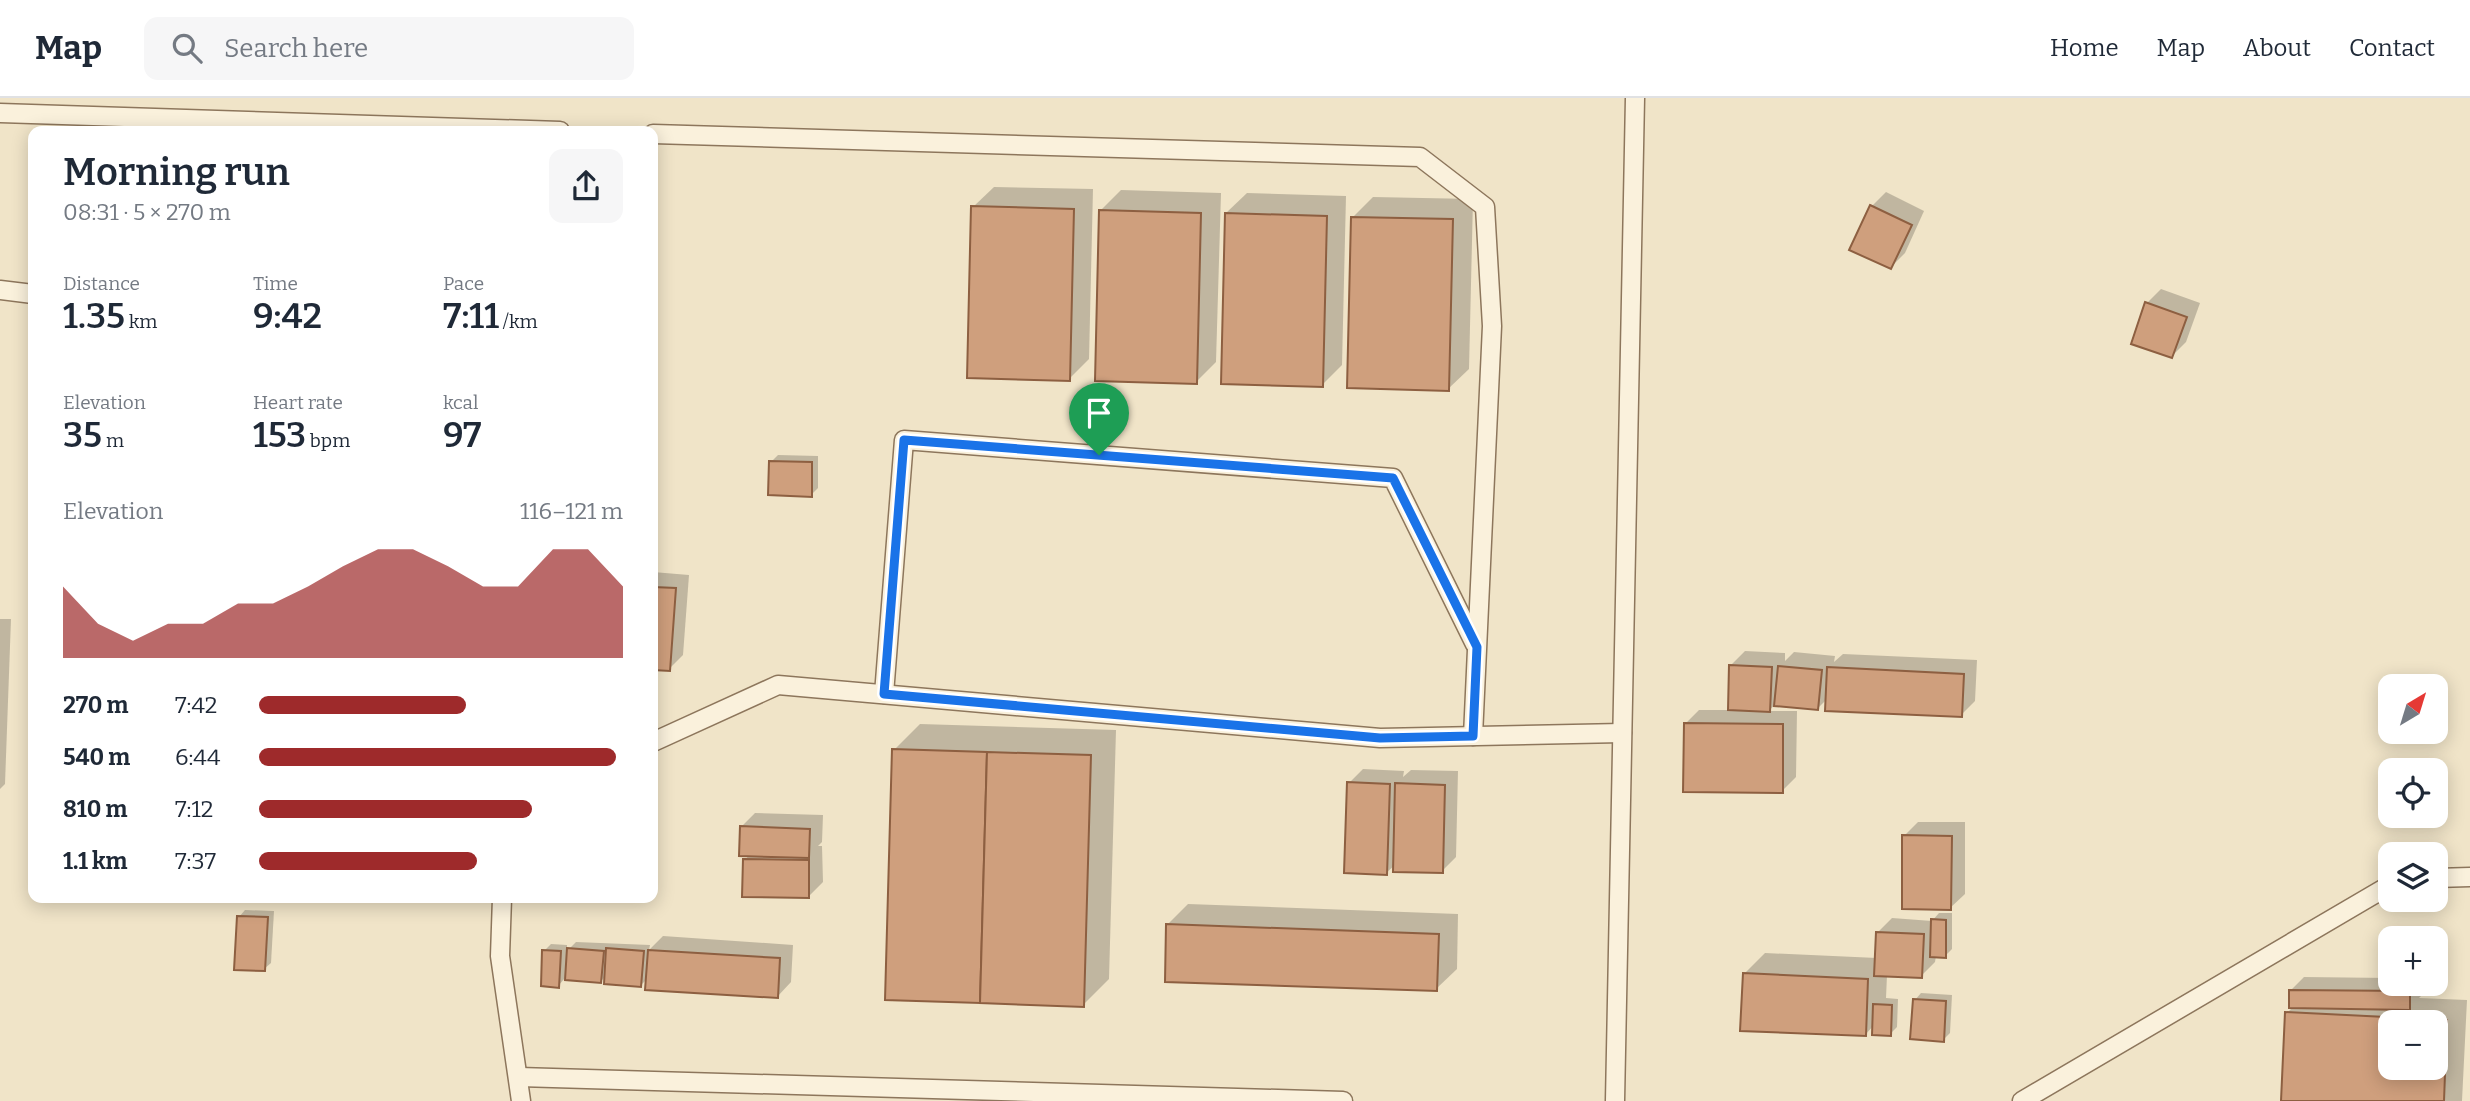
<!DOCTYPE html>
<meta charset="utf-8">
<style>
:root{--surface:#fff;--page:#f6f6f7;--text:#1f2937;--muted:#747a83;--line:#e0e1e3;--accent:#9e2a2b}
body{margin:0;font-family:Bitter,serif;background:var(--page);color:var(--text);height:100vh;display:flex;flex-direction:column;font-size:26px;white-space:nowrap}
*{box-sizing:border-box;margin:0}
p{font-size:23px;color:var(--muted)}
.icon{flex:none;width:38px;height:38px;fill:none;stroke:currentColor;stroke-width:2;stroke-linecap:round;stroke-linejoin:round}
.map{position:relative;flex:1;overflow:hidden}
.side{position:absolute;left:28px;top:28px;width:630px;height:777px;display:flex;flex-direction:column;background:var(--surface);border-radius:14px;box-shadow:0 4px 18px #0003}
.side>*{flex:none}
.needle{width:46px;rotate:38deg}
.tools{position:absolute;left:2378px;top:576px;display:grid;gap:14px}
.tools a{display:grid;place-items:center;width:70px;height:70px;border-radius:14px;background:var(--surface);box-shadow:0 4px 18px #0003;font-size:35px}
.pin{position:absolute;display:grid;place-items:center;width:60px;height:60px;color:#fff;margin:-72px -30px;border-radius:50% 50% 50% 0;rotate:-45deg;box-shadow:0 0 7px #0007}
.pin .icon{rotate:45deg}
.round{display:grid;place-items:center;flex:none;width:74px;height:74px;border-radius:14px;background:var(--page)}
.headline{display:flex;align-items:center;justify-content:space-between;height:119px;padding:0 35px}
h1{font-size:38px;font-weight:600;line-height:52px}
.figures{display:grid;grid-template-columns:repeat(3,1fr);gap:10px;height:119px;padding:7px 35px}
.figures div{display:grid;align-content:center}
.figures b{font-size:35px;font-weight:600}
.figures small{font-size:19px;font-weight:400}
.figures p{font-size:19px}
.chart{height:196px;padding:14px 35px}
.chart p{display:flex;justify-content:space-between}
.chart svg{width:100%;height:126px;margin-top:7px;fill:var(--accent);opacity:.7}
ul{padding:0 35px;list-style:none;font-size:23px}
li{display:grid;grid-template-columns:112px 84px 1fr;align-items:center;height:52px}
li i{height:18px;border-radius:9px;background:var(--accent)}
header{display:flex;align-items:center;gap:42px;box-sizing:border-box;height:98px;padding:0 35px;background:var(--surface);border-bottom:2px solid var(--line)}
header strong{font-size:33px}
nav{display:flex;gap:38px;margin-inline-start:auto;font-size:24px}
.search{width:490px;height:63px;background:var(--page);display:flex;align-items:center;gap:18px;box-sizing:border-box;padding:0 24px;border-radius:14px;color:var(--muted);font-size:26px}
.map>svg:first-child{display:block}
.shadow{fill:#0003;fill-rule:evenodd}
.building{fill:#cf9f7d;stroke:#8d5f41;stroke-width:2;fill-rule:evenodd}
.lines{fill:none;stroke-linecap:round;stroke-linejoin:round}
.service-casing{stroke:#8d765c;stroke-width:21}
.service{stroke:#faf1dc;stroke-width:18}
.route-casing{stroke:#fff;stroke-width:14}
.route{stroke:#1a73e8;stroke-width:9}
</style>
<header>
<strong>Map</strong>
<div class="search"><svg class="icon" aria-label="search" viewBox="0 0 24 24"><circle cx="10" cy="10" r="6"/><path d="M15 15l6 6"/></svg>Search here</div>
<nav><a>Home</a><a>Map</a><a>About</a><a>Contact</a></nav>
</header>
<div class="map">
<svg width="2470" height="1003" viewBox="0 0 2470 1003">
<rect width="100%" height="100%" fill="#f0e4c8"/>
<!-- shadow -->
<g class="shadow">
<path d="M994,89L1093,91L1089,261L1069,281L973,109Z"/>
<path d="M1121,92L1221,95L1216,264L1196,284L1101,112Z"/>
<path d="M1886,94L1924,113L1905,155L1891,169L1872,108Z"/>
<path d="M1247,95L1346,98L1342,267L1322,287L1226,115Z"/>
<path d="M1373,99L1473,101L1469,271L1448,291L1353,119Z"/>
<path d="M2161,191L2200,205L2186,244L2172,258L2147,205Z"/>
<path d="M778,357L818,358V390L811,397L771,364Z"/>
<path d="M653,474L689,477L683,557L669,571L653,570Z"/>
<path d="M0,521H11L5,686L0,691Z"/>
<path d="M1745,553L1785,555V563L1794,554L1835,558L1834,564L1843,556L1977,562L1975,603L1961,617L1828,600L1818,610L1775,606L1769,613H1797L1796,679L1782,693L1685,626L1699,612H1730L1731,567Z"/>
<path d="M920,626L1116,632L1109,881L1083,907L894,652Z"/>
<path d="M1363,671L1404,673L1403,679L1411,672L1458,673L1456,759L1442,773L1395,767L1386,775L1349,685Z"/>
<path d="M755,715L823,717L822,744L818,748H822L823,784L809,798L745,762L750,756L741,729Z"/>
<path d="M1918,724H1965V796L1950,810L1904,738Z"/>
<path d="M1188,806L1458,816L1457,871L1436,891L1168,826Z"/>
<path d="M245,812L274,813L271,865L264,871L239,819Z"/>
<path d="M1939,815H1952V851L1945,858H1936L1935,864L1921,878L1887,877L1886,900L1898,901L1897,929L1890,936L1874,927L1865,937L1744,876L1765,855L1877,860L1878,834L1892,820L1932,823Z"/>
<path d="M663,838L793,847L791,884L777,899L648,880L641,887L606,878L601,883L565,880L558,888L544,853L551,846L567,847V853L576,844L650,847L649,852Z"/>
<path d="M2304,879L2390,880V886H2423V896L2419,900L2467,902L2462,1003H2283L2287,915L2294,908L2290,893ZM2390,924H2436V970H2390Z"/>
<path d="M1921,895L1952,897L1950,935L1943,942L1915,902Z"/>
</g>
<!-- building -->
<g class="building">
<path d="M1870,107L1912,127L1891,171L1849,152Z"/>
<path d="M971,108L1074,111L1070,283L967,280Z"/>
<path d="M1099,112L1201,115L1197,286L1095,283Z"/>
<path d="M1225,115L1327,118L1323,289L1221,286Z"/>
<path d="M1351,119L1453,121L1449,293L1347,290Z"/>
<path d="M2145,204L2187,219L2172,260L2131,246Z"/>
<path d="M769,363L812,364V399L768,397Z"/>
<path d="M653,489L676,490L670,573L653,572Z"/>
<path d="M1729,567L1772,569L1770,614L1728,612Z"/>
<path d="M1778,568L1822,572L1818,612L1774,608Z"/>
<path d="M1827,569L1964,576L1962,619L1825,613Z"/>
<path d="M1684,625L1783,626V695L1683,694Z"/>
<path d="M892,651L987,654L980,905L885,902Z"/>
<path d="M987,654L1091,657L1084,909L980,905Z"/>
<path d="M1347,684L1390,686L1387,777L1344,775Z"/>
<path d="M1395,685L1445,687L1443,775L1393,774Z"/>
<path d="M740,728L810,731L809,760L739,758Z"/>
<path d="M1902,737L1952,738L1951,812L1902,811Z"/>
<path d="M743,761L809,762V800L742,799Z"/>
<path d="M237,818L268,819L265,873L234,872Z"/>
<path d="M1931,821L1946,822V860L1930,859Z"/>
<path d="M1166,826L1439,836L1437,893L1165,884Z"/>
<path d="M1876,834L1924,836L1922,880L1874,878Z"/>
<path d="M567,850L604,853L601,885L565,882Z"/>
<path d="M606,850L644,853L641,889L604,886Z"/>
<path d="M542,852L561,853L559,890L541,888Z"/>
<path d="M648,852L780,860L778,900L645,892Z"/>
<path d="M1743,875L1868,881L1866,938L1740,933Z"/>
<path d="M2289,892L2410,893V912L2289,910Z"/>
<path d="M1913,901L1946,903L1944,944L1910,941Z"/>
<path d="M1873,906L1892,907L1891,938L1872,937Z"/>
<path d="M2285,914L2447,922L2444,1003H2281ZM2390,924H2436V970H2390Z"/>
</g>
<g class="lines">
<!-- service casing -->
<g class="service-casing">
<g id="service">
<path d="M0,15L560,33"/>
<path d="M653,36L1420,59L1485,109L1492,228L1473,638"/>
<path d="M0,192L33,196"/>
<path d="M884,596L904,342L1393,380L1475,546"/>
<path d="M653,644L778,587L1380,640L1622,635"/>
<path d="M2436,780L2470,779"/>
<path d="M502,800L500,858L521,1003"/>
<path d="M519,979L1343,1003"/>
<path d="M1615,1003L1635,0"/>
<path d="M2022,1003L2390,787"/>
</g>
</g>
<!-- service -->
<use href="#service" class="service"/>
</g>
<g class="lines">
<!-- route casing -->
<g class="route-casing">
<path id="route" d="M904,342L1393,380L1477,549L1473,638L1380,640L884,596Z"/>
</g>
<!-- route -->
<use href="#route" class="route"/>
</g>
</svg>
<div class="tools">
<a><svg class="needle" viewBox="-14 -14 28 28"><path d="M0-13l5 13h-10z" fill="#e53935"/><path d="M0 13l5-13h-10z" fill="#747a83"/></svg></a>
<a><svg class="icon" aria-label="locate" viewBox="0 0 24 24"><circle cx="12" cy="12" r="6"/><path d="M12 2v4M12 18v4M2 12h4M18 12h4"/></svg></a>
<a><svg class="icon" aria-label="layers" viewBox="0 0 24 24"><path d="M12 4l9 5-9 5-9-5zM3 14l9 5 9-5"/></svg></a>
<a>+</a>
<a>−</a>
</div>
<div class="pin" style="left:1099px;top:357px;background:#1e9e55"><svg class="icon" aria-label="arrive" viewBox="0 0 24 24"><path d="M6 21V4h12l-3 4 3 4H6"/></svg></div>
<section class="side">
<div class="headline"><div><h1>Morning run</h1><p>08:31 · 5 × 270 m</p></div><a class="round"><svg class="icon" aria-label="share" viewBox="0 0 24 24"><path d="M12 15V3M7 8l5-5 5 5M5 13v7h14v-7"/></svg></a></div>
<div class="figures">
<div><p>Distance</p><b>1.35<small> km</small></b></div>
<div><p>Time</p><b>9:42</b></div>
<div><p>Pace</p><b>7:11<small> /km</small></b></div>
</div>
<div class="figures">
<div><p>Elevation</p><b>35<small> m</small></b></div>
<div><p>Heart rate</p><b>153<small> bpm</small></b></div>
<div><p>kcal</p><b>97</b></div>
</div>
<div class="chart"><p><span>Elevation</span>116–121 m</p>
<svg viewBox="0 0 160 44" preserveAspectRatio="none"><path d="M0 44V19L10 32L20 38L30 32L40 32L50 25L60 25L70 19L80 12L90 6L100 6L110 12L120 19L130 19L140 6L150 6L160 19V44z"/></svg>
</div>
<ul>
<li><b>270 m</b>7:42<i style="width:57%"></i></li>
<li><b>540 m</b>6:44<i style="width:98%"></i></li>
<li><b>810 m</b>7:12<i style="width:75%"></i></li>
<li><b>1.1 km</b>7:37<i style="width:60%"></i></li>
</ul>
</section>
</div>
